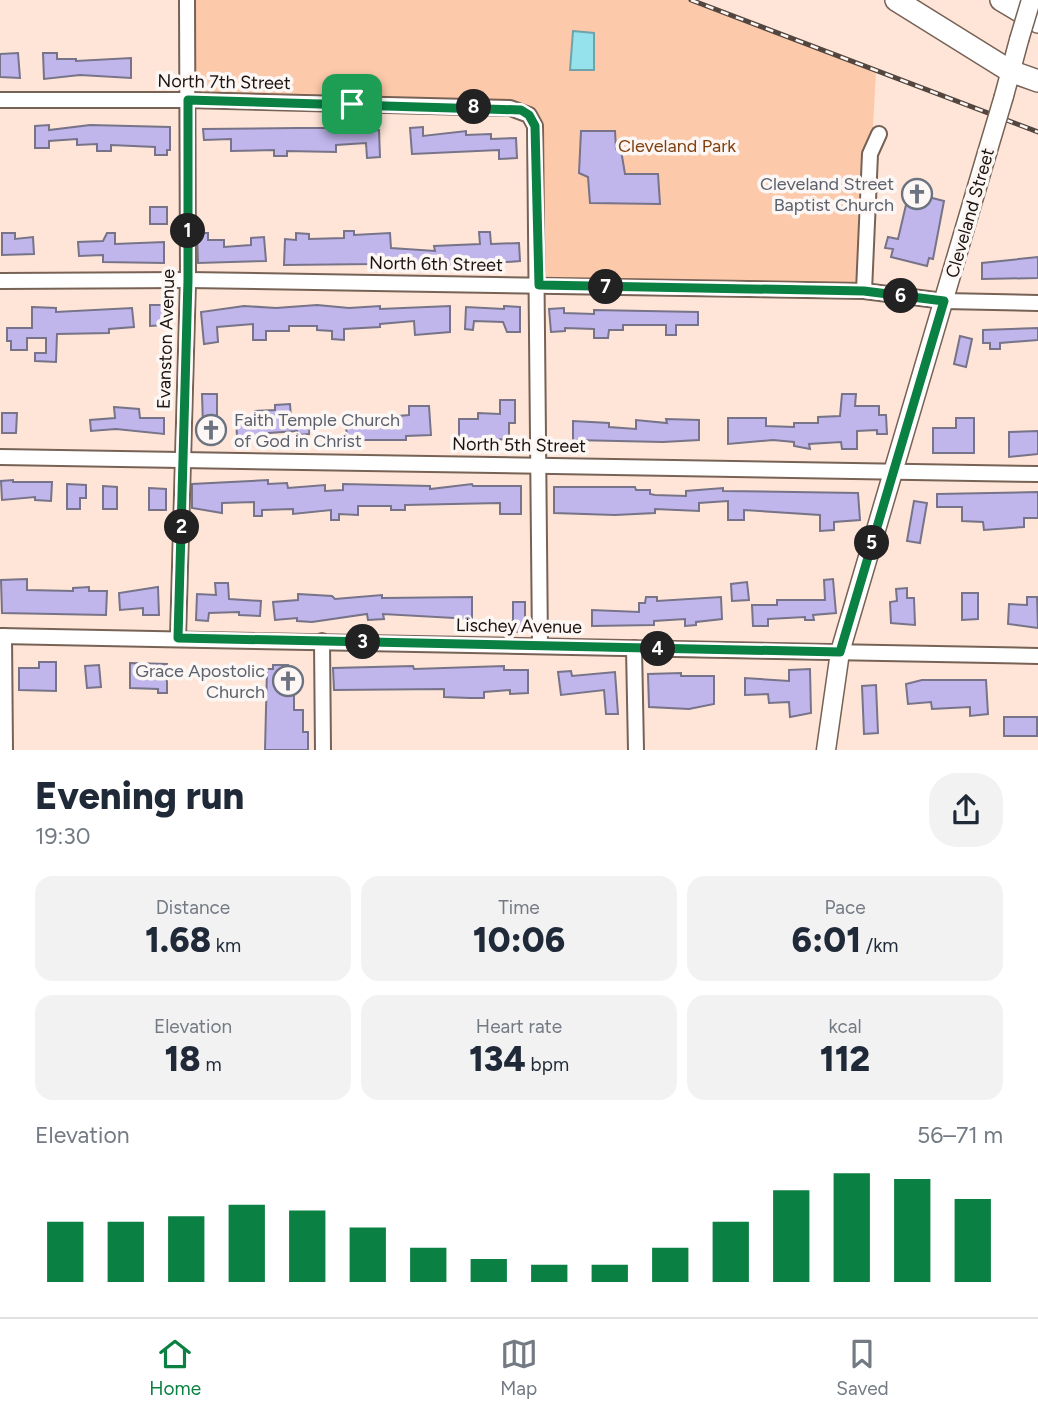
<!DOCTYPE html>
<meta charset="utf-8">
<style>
:root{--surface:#fff;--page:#f2f2f3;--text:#1f2937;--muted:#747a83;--line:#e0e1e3;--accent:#0b8043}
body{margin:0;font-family:Figtree,sans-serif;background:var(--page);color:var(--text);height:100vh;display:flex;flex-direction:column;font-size:26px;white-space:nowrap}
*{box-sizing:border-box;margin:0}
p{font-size:23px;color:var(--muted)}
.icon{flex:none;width:38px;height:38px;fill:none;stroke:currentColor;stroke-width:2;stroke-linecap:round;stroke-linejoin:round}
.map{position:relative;height:750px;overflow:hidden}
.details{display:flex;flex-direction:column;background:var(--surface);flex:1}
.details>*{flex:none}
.pin{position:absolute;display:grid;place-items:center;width:60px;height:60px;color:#fff;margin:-30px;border-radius:14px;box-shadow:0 4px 10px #0006}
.km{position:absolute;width:35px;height:35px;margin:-18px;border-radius:50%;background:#222;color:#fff;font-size:19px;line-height:35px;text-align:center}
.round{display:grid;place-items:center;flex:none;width:74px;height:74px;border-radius:28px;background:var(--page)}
.headline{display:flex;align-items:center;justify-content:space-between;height:119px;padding:0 35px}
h1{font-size:38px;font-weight:800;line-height:52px}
.figures{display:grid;grid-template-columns:repeat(3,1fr);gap:10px;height:119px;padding:7px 35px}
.figures div{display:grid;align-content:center;border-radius:18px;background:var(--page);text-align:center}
.figures b{font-size:35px;font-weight:800}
.figures small{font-size:19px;font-weight:400}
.figures p{font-size:19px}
.chart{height:196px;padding:14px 35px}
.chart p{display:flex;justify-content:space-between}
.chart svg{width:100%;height:126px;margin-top:7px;stroke:var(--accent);stroke-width:6}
.tabs{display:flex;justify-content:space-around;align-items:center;height:98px;border-top:2px solid var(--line);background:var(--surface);font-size:19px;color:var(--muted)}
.tabs a{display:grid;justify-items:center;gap:4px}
.tabs .selected{color:var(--accent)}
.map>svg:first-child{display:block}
.green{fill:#fdc9ab}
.water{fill:#95e1ec;stroke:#70a3a9;stroke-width:2}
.building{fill:#c1b6ec;stroke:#777388;stroke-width:2}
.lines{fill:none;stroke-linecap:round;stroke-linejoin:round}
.minor-casing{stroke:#776256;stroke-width:18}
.major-casing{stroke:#776256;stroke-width:21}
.highway-casing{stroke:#776256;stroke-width:24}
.minor{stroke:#fff;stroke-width:14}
.major{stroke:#fff;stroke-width:18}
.highway{stroke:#fff;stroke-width:21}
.rail-casing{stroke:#53463f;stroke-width:5}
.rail{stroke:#fcf7f4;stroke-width:2.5;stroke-dasharray:8;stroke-linecap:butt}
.major-bridge-casing{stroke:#776256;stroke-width:21;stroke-linecap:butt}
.major-bridge{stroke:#fff;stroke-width:18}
.route-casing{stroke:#fff;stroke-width:14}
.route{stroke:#0b8043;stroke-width:9}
.labels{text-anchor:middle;stroke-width:7;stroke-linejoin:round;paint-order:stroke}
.street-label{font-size:18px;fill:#1b130e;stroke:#fcf7f4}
.park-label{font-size:18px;fill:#81400f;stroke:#fcf7f4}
.worship-label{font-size:18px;fill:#5b616d;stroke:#fcf7f4;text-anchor:end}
</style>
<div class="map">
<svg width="1038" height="750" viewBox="0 0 1038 750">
<rect width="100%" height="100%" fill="#fee5d7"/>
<!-- green -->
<path class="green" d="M185,0H691L876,71L864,291L539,285L535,126L523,114L188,100Z"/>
<!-- water -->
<path class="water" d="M573,31L594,33V70H570Z"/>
<!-- building -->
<g class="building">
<path d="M18,53L20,78L0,77V54Z"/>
<path d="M43,53H57V59H76V61L131,58V78L80,75L44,79Z"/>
<path d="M49,125V130L90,125L170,127V150H167V155H155V147L111,145V151H97V144L77,145V139L49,141V148H35V126Z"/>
<path d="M423,127V136L466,131V135L491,134V139L516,138L517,158L499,159V150L412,154L410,128Z"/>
<path d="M298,128H335V133L379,130L380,157L367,158L366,143L336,145V152L287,151V156H274V150L231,151V139L204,140L203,129Z"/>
<path d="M581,131H615L616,149L621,150L625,174H658L660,204L590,203L588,177L579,173Z"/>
<path d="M909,192L944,201L933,259L929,258L927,266L891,257L893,249L885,248L888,237L898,239Z"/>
<rect x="150" y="207" width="17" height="17"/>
<path d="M344,231H354V235L390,233L391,248L435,251L434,246L480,244L479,232H490L491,244L519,243L520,261L455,266H412V262L394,264V260L375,264L284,265L285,239L296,240V233L309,234V239L344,238Z"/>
<path d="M2,233H15V239L33,237L34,254L2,255Z"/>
<path d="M107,233H115V244L164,242V263L103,262V255L79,256L78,242L103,241Z"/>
<path d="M197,233H208V240H224V247L251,245V238L264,237L266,261L198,263Z"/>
<path d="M1038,257V278L982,279V263Z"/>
<path d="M150,305H165V325L150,326Z"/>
<path d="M317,305L349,308L380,306V309L450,306V332L415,335L414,321L380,324V327L344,329V340L332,339V331L317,330V326H289V331H266V340H253V324L217,327L218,342L204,344L201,312L244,306L276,308Z"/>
<path d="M504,306L520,307V332H507L503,322L474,321L473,330L465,329L466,307L504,309Z"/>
<path d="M32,307L56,308V312L132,308L134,327L109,329V333L57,334L56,362L35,361V353H46V338H27V350H11V341H7V328H32Z"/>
<path d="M564,308V313L594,314V310L698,312V325H676V335H666V325H623V330H609L608,338H594V329L565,328V331L551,332L549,309Z"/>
<path d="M1038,328V340L1000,343V349H990V343H983V330Z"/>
<path d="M960,336L972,339L966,367L954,364Z"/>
<path d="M202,394H217V426H203Z"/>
<path d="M842,394H856L855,406H879V415H886L887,434H877V430L857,431V449H842L841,442L809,444L810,449L794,446V442L773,440L728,444V418H766V426L794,427V423H818V417L840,416Z"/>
<path d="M500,400H515V423H509V439L459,441V419H478V413L500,414Z"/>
<path d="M290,404L291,418L311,416L309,434L298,435L297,431L269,433V440L257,441L243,440V436H237L236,418L256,417L255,411L275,410V405Z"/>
<path d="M409,406H429L431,435L406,436V440H347L346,424H363V419L409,415Z"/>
<path d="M114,407L139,409L140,418H164V434L116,429L91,431L90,420L115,418Z"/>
<path d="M2,413H17L16,433H2Z"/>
<path d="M956,418H974V453H933V428H956Z"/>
<path d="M666,419L699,420V440L663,442L573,440V421L609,423V427L636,429V420L667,423Z"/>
<path d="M1038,431V454L1009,457V432Z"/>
<path d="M13,480V482H52L51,501L35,500V497L2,500L1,481Z"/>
<path d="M268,480V484L287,483L288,488L325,485V491L343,490V484L430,486V489L472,484L473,486H521V514H500V503L405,505V510H391V506H358V515L339,514V520H331V510L293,514V509L262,510V516H254V502L222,503V513L192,508V484Z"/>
<path d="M67,484L86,485V498H80V509H67Z"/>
<path d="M103,486L117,487V509H103Z"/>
<path d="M554,487H635L636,490H650V494L655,495L686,496V491L723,488V491L858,493L860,520L834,522V530L820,531V515L744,510V520H728V501L699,503V511L655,509V513L615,515L554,513Z"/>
<path d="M149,488L166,489V510H149Z"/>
<path d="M1038,492V518H1024V527L984,530L983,522L962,521V507H937V494Z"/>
<path d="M914,501L927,503L920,543L907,541Z"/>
<path d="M27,579V590L73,591V588L89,587V591H107L106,615L2,613L1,580Z"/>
<path d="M833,579L836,613L813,615L814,620H805V617L768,619V626H753L752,605H777V600H825L824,580Z"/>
<path d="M747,582L749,600L732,601L731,584Z"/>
<path d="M215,583H228L229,599L261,601L260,616L239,615V612L209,613L208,621L196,620L197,594L216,595Z"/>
<path d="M158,587L159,615H143V608L120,610L119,593Z"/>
<path d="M907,588V598H914L915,625L891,623L890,602L897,601L896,589Z"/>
<path d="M962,593H978V619L962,620Z"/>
<path d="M298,594L332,596L335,599L382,595V598L472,597V619L383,614L384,619L368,620L367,614L312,622L297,621V618L275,620L273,602L298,600Z"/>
<path d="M646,597H657V601L721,597L722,619L696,622V625L685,626V619L654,621V625L592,626V610L639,612V603H645Z"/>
<path d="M1027,597H1037L1038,628L1008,624L1009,604L1027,605Z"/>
<path d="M513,602H525V632H507V621H513Z"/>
<path d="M39,662H56V691L19,690V668H39Z"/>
<path d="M130,663L167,664V693H158V689L130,688Z"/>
<path d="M99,665L101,687L87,688L85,666Z"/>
<path d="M273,665H288L289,669H294V710H303V732H308V750H265L267,669H273Z"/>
<path d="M413,666L414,669L504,666V670H528V693L510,694V690L484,692V698H470L444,697V689L334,690L333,668Z"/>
<path d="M810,669L811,713L790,717L789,702L769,703L768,694L745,695V678L789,681V670Z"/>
<path d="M571,671L572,676L615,672L618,714H606L604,690L561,695L558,672Z"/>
<path d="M681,673V676H714V704L689,709L649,707L648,674Z"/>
<path d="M922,680H986L988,714L970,716V707L932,709L931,702L908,704L906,684Z"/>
<path d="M876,685L878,733L864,734L862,686Z"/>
<rect x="1004" y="717" width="33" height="19"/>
</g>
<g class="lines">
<!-- minor casing -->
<g class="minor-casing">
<g id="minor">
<path d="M0,100H188L510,108L529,115L535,126L540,646"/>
<path d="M0,281L188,280L864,291L944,301L1038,303"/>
<path d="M864,291L870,154L879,134"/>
<path d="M0,457L1038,474"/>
<path d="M0,636L1038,656"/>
<path d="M4,636L5,750"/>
<path d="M178,638L188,280L187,0"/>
<path d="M322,641L323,750"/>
<path d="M634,648L636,750"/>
</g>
</g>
<!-- major casing -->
<g class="major-casing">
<g id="major">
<path d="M1004,96L1019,40"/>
<path d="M826,750L840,652L987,153"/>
</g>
</g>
<!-- highway casing -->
<g class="highway-casing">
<g id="highway">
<path d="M896,0L1010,71L1038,81"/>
<path d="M1001,0L1038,22"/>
</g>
</g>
<!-- minor -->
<use href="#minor" class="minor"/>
<!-- major -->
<use href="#major" class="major"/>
<!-- highway -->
<use href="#highway" class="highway"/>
<!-- rail casing -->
<g class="rail-casing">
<path id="rail" d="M691,0L1038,132"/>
</g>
<!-- rail -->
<use href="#rail" class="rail"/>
<!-- major-bridge casing -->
<g class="major-bridge-casing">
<g id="major-bridge">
<path d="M1019,40L1031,0"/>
<path d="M987,153L1004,96"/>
</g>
</g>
<!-- major-bridge -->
<use href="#major-bridge" class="major-bridge"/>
</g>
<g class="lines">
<!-- route casing -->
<g class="route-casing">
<path id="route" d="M188,100L521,110L529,115L535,126L539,285L864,291L944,301L840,652L178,638L188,280Z"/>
</g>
<!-- route -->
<use href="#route" class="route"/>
</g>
<!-- icons -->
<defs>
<g id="church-ring" transform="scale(1.575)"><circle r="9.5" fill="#fcf7f4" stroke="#6b7280" stroke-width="1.5"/><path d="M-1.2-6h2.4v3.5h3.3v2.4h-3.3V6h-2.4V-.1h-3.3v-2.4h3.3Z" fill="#6b7280"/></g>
</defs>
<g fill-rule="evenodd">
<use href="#church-ring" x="917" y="194"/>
<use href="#church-ring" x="211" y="430"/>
<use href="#church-ring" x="288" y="681"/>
</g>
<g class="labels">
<!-- street labels -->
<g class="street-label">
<text transform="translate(224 82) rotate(1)" y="6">North 7th Street</text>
<text transform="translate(970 213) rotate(-74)" y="6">Cleveland Street</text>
<text transform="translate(436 264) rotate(1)" y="6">North 6th Street</text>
<text transform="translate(166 339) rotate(-88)" y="6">Evanston Avenue</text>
<text transform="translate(519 445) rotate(1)" y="6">North 5th Street</text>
<text transform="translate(519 626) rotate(1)" y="6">Lischey Avenue</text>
</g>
<!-- park labels -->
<g class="park-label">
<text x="677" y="152">Cleveland Park</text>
</g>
<!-- worship labels -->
<g class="worship-label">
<text x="894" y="190">Cleveland Street<tspan x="894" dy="21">Baptist Church</tspan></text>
<text x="234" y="426" text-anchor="start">Faith Temple Church<tspan x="234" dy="21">of God in Christ</tspan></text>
<text x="265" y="677">Grace Apostolic<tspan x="265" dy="21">Church</tspan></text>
</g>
</g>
</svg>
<div class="pin" style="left:352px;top:104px;background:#1e9e55"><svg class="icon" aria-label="arrive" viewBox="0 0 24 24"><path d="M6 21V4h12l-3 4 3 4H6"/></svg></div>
<b class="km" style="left:188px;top:231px">1</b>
<b class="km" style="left:182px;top:527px">2</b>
<b class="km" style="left:363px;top:642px">3</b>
<b class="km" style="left:658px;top:649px">4</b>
<b class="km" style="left:872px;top:543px">5</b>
<b class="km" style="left:901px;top:296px">6</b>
<b class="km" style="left:606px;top:287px">7</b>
<b class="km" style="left:474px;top:107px">8</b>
</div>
<section class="details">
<div class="headline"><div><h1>Evening run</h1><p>19:30</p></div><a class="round"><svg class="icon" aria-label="share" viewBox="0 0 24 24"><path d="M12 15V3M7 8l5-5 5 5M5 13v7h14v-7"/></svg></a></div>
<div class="figures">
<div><p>Distance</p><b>1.68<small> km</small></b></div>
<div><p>Time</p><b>10:06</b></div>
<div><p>Pace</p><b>6:01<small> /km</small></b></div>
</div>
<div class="figures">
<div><p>Elevation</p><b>18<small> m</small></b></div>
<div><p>Heart rate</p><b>134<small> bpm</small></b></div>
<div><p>kcal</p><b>112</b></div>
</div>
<div class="chart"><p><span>Elevation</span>56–71 m</p>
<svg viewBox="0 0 160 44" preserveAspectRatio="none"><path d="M5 44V23M15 44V23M25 44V21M35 44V17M45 44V19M55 44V25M65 44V32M75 44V36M85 44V38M95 44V38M105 44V32M115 44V23M125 44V12M135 44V6M145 44V8M155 44V15"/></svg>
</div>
</section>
<nav class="tabs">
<a class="selected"><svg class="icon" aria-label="home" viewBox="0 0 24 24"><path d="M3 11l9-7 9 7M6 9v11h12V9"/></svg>Home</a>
<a><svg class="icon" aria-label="map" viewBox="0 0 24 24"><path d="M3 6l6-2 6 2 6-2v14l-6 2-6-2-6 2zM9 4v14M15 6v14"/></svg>Map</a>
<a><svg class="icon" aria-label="saved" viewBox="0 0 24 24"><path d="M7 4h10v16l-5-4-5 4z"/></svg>Saved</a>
</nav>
